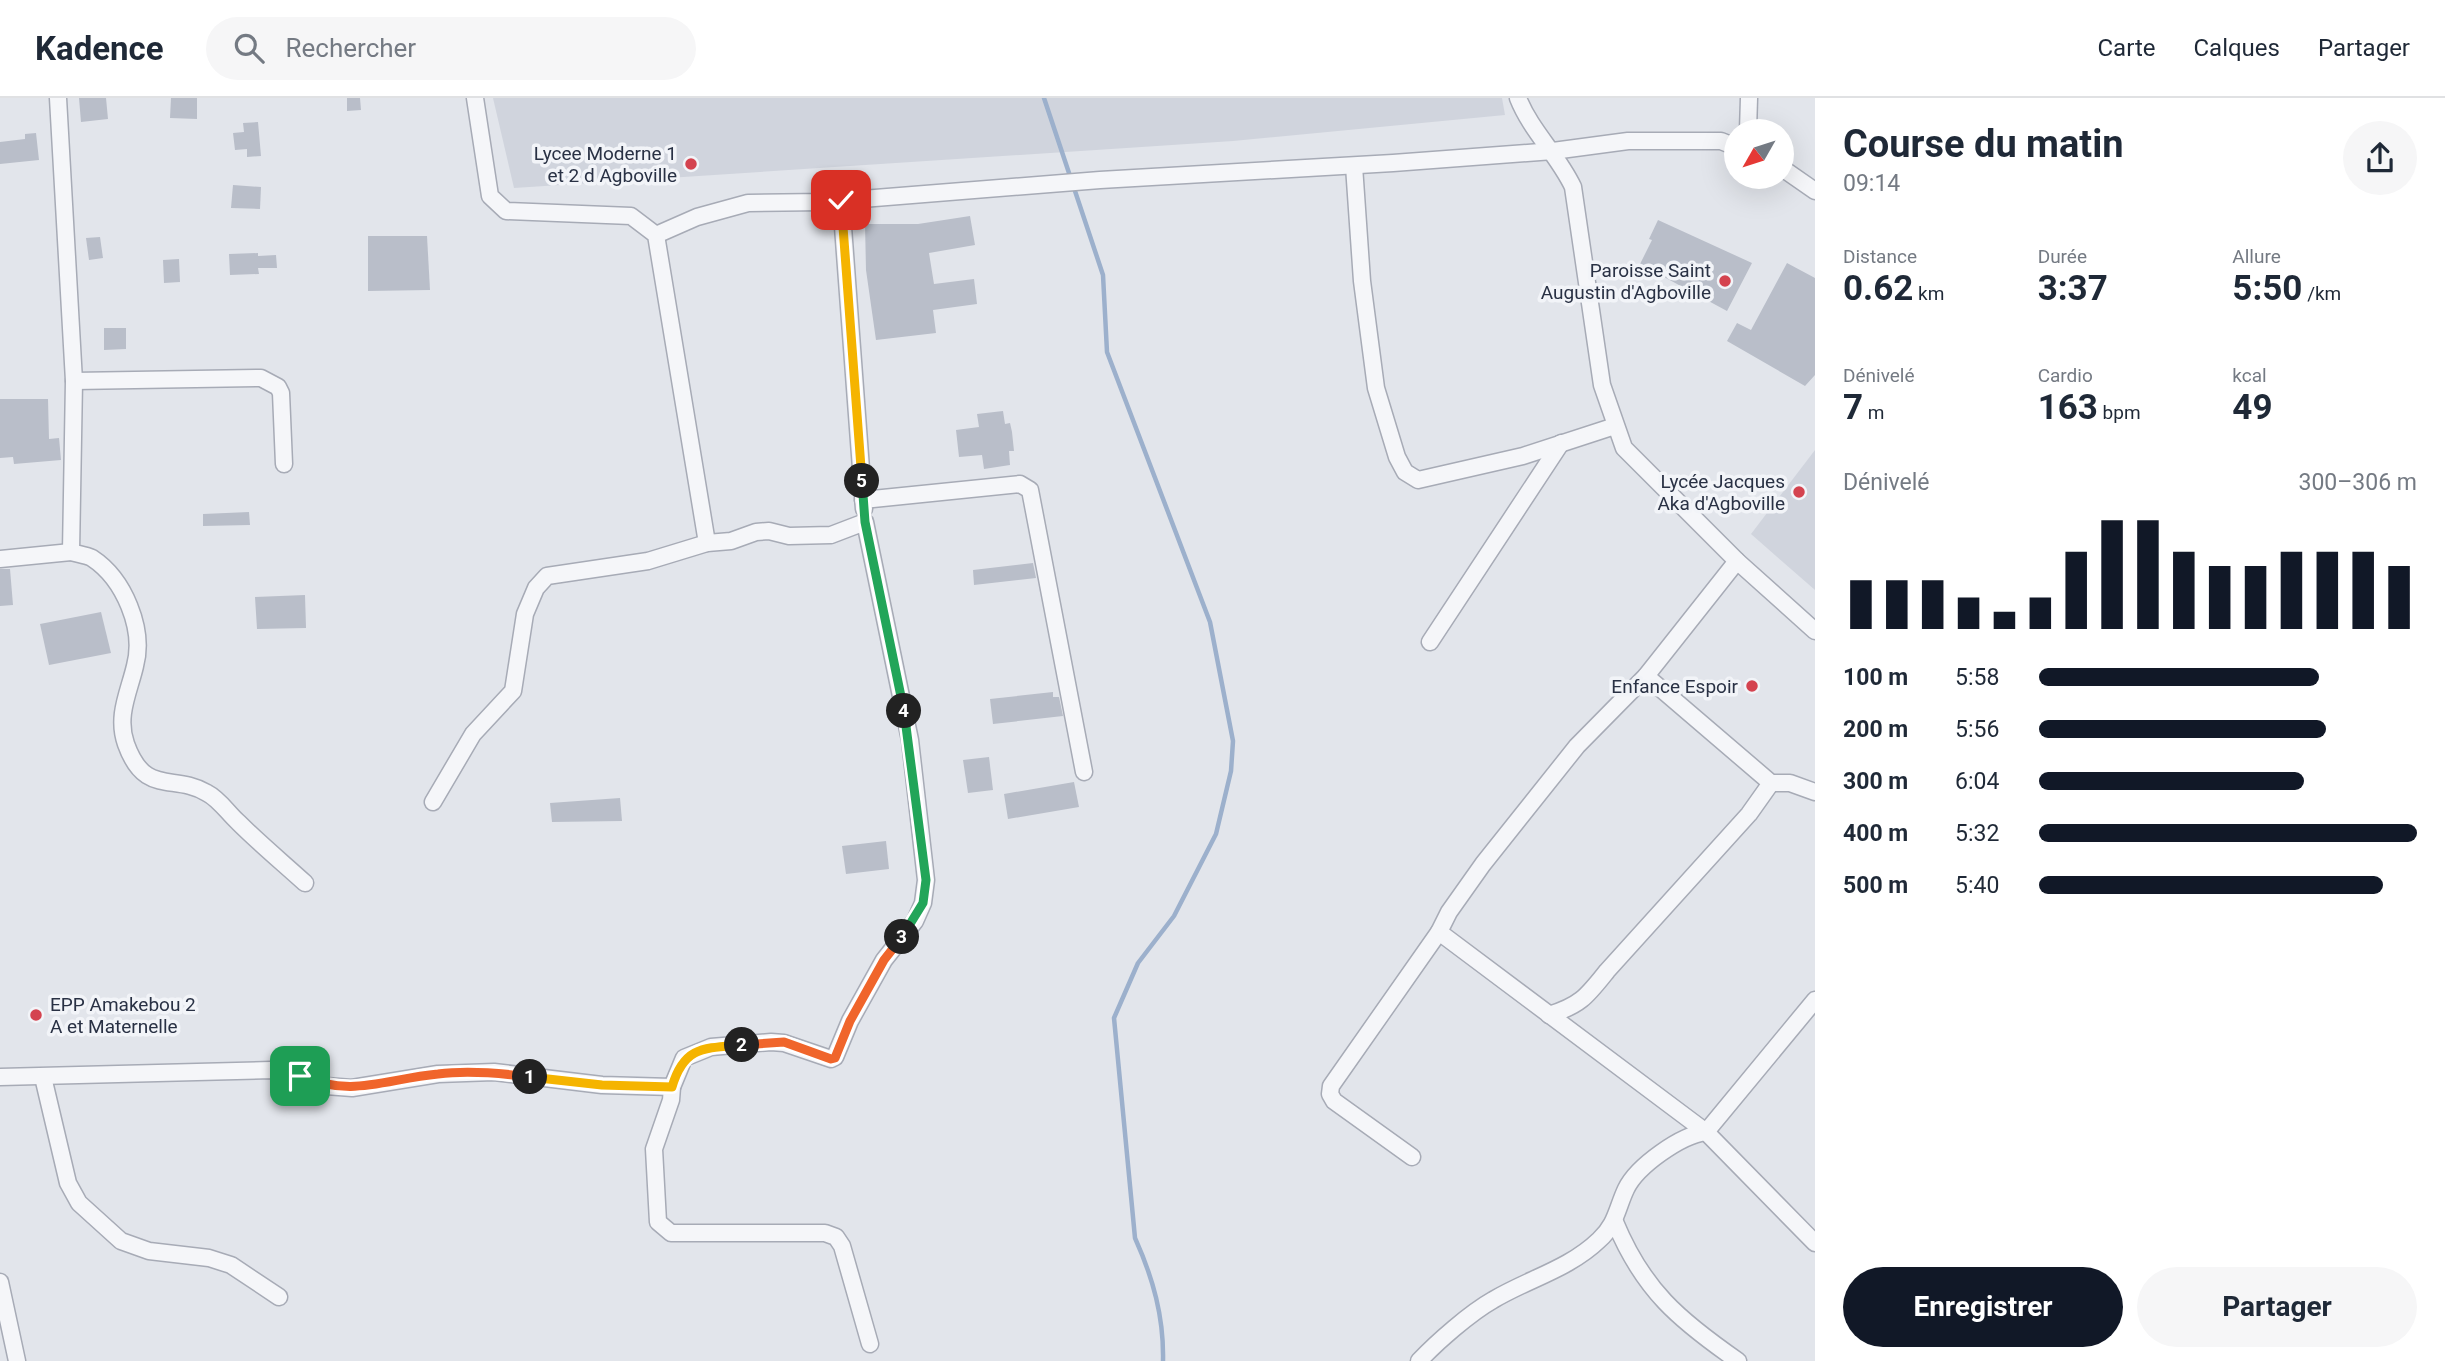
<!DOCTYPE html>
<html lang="fr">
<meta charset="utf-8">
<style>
:root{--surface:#fff;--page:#f6f6f7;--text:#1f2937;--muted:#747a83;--line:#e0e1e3;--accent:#111827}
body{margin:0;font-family:Roboto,sans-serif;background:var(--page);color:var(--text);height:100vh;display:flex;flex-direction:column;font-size:26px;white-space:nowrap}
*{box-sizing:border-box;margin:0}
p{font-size:23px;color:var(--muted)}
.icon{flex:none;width:38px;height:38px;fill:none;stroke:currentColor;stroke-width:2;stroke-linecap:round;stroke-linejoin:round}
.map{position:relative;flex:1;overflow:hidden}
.drawer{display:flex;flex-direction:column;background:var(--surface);width:630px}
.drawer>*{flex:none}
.needle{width:46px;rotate:231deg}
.buttons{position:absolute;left:1724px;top:21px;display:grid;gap:14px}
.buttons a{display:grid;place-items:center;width:70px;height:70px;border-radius:50%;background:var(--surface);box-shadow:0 7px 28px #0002;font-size:35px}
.pin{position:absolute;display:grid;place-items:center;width:60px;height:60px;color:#fff;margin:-30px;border-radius:14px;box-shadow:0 4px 10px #0006}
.km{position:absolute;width:35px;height:35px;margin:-18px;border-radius:50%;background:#222;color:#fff;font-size:19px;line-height:35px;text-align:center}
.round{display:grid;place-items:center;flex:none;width:74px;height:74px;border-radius:37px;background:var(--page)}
.headline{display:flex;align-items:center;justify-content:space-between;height:119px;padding:0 28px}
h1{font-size:38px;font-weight:700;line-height:52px}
.figures{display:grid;grid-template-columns:repeat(3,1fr);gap:10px;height:119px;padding:7px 28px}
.figures div{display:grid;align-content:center}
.figures b{font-size:35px;font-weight:700}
.figures small{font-size:19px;font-weight:400}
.figures p{font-size:19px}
.chart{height:196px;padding:14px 28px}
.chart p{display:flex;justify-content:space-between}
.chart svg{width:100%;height:126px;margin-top:7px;stroke:var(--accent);stroke-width:6}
.button{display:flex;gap:14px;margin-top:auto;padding:14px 28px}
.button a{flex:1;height:80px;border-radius:42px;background:var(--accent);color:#fff;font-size:28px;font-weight:700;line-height:80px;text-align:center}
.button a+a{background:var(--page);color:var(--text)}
ul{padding:0 28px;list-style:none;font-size:23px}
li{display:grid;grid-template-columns:112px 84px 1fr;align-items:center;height:52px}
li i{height:18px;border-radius:9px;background:var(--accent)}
header{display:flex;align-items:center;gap:42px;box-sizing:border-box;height:98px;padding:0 35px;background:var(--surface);border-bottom:2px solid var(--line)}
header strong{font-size:33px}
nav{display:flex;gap:38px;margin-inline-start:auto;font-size:24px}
.search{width:490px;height:63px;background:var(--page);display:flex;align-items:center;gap:18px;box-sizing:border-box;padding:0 24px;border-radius:38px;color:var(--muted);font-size:26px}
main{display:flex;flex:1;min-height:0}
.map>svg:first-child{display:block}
.built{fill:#d0d4dd}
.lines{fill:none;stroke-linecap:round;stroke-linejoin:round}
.stream{stroke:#9cb0cc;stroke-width:4.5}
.building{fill:#b9bec9}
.minor-casing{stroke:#a7abb6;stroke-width:19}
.minor{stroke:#f5f6f9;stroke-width:16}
.split-1-casing{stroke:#fff;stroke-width:14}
.split-2-casing{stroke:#fff;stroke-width:14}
.split-3-casing{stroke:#fff;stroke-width:14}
.split-4-casing{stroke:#fff;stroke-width:14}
.split-5-casing{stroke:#fff;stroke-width:14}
.split-6-casing{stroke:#fff;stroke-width:14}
.split-1{stroke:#f0652b;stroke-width:9}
.split-2{stroke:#f5b400;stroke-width:9}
.split-3{stroke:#f0652b;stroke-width:9}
.split-4{stroke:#22a559;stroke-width:9}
.split-5{stroke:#22a559;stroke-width:9}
.split-6{stroke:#f5b400;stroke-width:9}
.poi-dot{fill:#d4434f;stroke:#f2f4f8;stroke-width:2.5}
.labels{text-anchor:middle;stroke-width:7;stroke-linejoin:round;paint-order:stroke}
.poi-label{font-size:19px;fill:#293144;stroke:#f2f4f8;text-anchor:end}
</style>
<header>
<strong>Kadence</strong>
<div class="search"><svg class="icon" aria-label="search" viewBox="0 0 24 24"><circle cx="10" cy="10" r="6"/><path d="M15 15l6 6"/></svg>Rechercher</div>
<nav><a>Carte</a><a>Calques</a><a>Partager</a></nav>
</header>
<main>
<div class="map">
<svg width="1815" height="1263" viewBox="0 0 1815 1263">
<rect width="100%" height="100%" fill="#e2e5eb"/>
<!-- built -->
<g class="built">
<path d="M493,0H1502L1505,17L1233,43L514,90Z"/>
<path d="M1815,352V492L1751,436Z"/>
</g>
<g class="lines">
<!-- stream -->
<path class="stream" d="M1044,0L1103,177L1107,254L1210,524L1233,643L1231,673L1216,736L1174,818L1138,865L1114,920L1135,1140C1153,1180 1164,1219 1163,1263"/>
</g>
<!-- building -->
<g class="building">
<path d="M79,0H106L108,21L81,24Z"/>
<path d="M171,0H197V21L170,20Z"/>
<path d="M347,0H360L361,12L347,13Z"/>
<path d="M258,24L261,58L247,59V51L235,52L233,35L244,34L243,25Z"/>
<path d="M36,35L39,62L0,66V44L25,41V36Z"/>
<path d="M233,87L261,89L260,111L231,110Z"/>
<path d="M970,118L975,147L929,155L934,186L974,181L977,206L933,212L936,235L876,242L866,172L865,126H918Z"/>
<path d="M1658,122L1752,165L1727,213L1640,166L1652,142L1649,141Z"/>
<path d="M368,138H427L430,192L368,193Z"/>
<path d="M100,139L103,160L89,162L86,140Z"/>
<path d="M258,155V158L276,157L277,170H258L259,176L230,177L229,156Z"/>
<path d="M179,161L180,184L164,185L163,162Z"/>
<path d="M1787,165L1815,180V277L1805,288L1727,243L1737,225L1751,232Z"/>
<path d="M104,230H126V251L104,252Z"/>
<path d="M0,301H48L49,341L59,340L61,362L14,366L13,359L0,360Z"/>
<path d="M1003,313L1005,326L1010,325L1012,334L1014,353H1009L1010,367L984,371L982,357L959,359L956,332L979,329L977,316Z"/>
<path d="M249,414L250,427L203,428V416Z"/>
<path d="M1033,465L1036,480L974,487L973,472Z"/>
<path d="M0,471H10L13,507L0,508Z"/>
<path d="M305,497L306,530L257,531L255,499Z"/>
<path d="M101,514L111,555L49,567L40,526Z"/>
<path d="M1053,594V599H1059L1063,618L993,626L990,601Z"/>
<path d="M989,659L993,692L968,695L963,662Z"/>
<path d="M1074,684L1079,709L1008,721L1004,696Z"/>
<path d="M620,700L622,723L552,724L550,705Z"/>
<path d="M886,743L889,771L846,776L842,748Z"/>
</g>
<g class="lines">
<!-- minor casing -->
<g class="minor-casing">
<g id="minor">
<path d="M58,0L74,283L71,454C77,456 86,457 92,460C124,481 145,531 135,568C129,594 116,618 126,646C145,699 173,675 207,695C219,701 228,715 238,724C259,745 283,765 305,785"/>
<path d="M475,0L490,98L506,113L631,118L656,137L707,445"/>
<path d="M1518,0C1531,33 1558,57 1573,89L1602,287L1624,350L1737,463L1815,533"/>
<path d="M1748,33L1749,0"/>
<path d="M1354,68L1362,183L1376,290L1397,359L1405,374L1418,382L1523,358L1615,328"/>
<path d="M1782,70L1815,93"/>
<path d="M841,102L864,411"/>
<path d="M656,137L697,119L748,105L825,104L1100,82L1393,65L1553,53L1628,43H1721L1736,49"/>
<path d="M74,283L261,280L278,289L281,295L284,366"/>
<path d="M863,402L1020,386L1030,392L1084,674"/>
<path d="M0,461L71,454"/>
<path d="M1737,463L1646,578L1577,648L1483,766L1449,814L1439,834L1706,1034L1815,1145"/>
<path d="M1430,544L1561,345"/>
<path d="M1646,578L1771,685H1790L1815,694"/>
<path d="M1549,917C1581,907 1587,898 1607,873L1749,716L1771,685"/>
<path d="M0,979L271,972L288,973L326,988L352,990L438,976L494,974L602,987L672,989L684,960L711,949L771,944L784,945L831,961L835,959L850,923L884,862L915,823L923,805L926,782L910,642L865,424L831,437L789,438L769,433L756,434L731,443L707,445L648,463L547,478L536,490L525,516L513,593L473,636L433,704"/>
<path d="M43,979L68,1085L79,1105L121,1143L149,1153L209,1160L231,1167L279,1199"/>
<path d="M672,989L671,1002L654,1051L658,1124L671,1135H825L836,1139L842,1148L870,1246"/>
<path d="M1412,1059L1334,1003L1330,996L1331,988L1439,834"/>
<path d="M1615,1124C1643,1192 1679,1222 1738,1263"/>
<path d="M0,1184L17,1263"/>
<path d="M1419,1263C1437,1244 1470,1215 1493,1202C1528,1181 1569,1171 1599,1142C1616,1127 1617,1110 1626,1091C1637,1068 1681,1037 1706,1034L1815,902"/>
</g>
</g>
<!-- minor -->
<use href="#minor" class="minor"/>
</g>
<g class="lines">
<!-- split-1 casing -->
<g class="split-1-casing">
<path id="split-1" d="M300,978C353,1000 385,981 438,976C469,972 500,975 530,979"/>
</g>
<!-- split-2 casing -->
<g class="split-2-casing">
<path id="split-2" d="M530,979L602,987L672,989C684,948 704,950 742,947"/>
</g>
<!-- split-3 casing -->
<g class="split-3-casing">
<path id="split-3" d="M742,947L784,944L831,961L835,960L850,923L884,862L902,839"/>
</g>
<!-- split-4 casing -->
<g class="split-4-casing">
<path id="split-4" d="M902,839L923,805L926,782L904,613"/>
</g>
<!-- split-5 casing -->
<g class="split-5-casing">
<path id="split-5" d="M862,383L865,424L904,613"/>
</g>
<!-- split-6 casing -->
<g class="split-6-casing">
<path id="split-6" d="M841,102L862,383"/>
</g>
<!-- split-1 -->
<use href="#split-1" class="split-1"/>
<!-- split-2 -->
<use href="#split-2" class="split-2"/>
<!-- split-3 -->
<use href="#split-3" class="split-3"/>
<!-- split-4 -->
<use href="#split-4" class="split-4"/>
<!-- split-5 -->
<use href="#split-5" class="split-5"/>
<!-- split-6 -->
<use href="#split-6" class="split-6"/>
</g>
<!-- markers -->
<g class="poi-dot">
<circle cx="691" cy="66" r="7"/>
<circle cx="1725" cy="183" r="7"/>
<circle cx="1799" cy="394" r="7"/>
<circle cx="1752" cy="588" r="7"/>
<circle cx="36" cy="917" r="7"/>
</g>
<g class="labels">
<!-- poi labels -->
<g class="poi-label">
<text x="677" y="62">Lycee Moderne 1<tspan x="677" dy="22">et 2 d Agboville</tspan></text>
<text x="1711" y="179">Paroisse Saint<tspan x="1711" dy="22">Augustin d'Agboville</tspan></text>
<text x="1785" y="390">Lycée Jacques<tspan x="1785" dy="22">Aka d'Agboville</tspan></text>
<text x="1738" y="595">Enfance Espoir</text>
<text x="50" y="913" text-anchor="start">EPP Amakebou 2<tspan x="50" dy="22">A et Maternelle</tspan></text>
</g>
</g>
</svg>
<div class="buttons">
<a><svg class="needle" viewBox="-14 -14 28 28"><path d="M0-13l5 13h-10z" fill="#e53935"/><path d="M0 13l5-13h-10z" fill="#747a83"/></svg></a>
</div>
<div class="pin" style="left:300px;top:978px;background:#1e9e55"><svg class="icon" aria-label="arrive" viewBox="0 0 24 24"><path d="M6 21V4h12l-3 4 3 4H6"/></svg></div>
<div class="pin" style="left:841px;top:102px;background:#d93025"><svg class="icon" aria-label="check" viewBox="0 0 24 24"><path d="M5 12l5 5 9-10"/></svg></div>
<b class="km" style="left:530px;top:979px">1</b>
<b class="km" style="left:742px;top:947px">2</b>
<b class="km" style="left:902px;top:839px">3</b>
<b class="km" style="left:904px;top:613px">4</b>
<b class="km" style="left:862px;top:383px">5</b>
</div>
<section class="drawer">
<div class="headline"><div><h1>Course du matin</h1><p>09:14</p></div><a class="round"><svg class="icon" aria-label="share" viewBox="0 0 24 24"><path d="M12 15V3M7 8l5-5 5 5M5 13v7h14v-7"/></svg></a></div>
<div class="figures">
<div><p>Distance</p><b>0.62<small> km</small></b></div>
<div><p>Durée</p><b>3:37</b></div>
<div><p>Allure</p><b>5:50<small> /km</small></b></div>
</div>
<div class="figures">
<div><p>Dénivelé</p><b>7<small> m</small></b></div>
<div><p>Cardio</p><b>163<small> bpm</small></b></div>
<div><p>kcal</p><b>49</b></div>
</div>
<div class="chart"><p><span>Dénivelé</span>300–306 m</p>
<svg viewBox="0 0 160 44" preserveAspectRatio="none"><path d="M5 44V27M15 44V27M25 44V27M35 44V33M45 44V38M55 44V33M65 44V17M75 44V6M85 44V6M95 44V17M105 44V22M115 44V22M125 44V17M135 44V17M145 44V17M155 44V22"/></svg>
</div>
<ul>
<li><b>100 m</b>5:58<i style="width:74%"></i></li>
<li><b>200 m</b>5:56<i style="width:76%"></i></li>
<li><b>300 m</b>6:04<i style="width:70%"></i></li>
<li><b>400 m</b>5:32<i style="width:100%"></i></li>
<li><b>500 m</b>5:40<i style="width:91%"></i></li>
</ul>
<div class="button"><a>Enregistrer</a><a>Partager</a></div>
</section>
</main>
